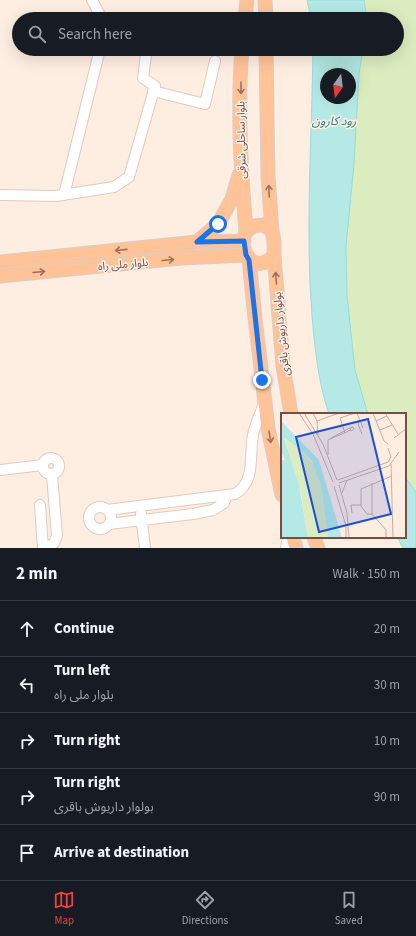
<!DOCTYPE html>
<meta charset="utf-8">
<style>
body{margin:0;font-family:"Source Sans 3","Noto Sans Arabic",sans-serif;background:#20242c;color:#f1f3f6}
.compass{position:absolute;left:320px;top:68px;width:36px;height:36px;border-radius:50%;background:#171b24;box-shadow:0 4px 16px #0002;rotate:194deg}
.stop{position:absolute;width:12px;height:12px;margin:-9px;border:3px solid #1a73e8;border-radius:50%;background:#fff}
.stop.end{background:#1a73e8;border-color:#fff;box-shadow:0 1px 4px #0008}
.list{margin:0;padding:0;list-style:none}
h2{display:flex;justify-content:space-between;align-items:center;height:52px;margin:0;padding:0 16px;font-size:17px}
h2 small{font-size:13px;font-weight:400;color:#9ea1a6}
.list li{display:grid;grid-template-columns:26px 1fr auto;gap:12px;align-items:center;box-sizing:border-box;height:56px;padding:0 16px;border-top:1px solid #363941}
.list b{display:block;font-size:15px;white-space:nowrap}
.list p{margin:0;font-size:13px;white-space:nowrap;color:#9ea1a6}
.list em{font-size:13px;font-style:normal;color:#9ea1a6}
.icon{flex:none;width:22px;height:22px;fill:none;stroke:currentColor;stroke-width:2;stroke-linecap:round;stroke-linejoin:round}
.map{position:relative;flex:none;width:416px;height:548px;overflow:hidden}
.search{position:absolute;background:#171b24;box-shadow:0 4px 16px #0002;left:12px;right:12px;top:12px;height:44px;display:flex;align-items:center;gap:10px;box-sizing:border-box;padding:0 14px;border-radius:22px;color:#9ea1a6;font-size:15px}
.sheet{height:332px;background:#171b24}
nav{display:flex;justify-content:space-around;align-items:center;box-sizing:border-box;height:56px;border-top:1px solid #363941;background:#171b24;font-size:11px;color:#9ea1a6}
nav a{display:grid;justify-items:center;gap:2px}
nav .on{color:#f1403d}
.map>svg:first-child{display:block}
.green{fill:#dbecbf}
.water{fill:#b4e9e5;stroke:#9adbd8;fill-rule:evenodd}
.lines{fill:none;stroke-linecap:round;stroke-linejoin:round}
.minor-casing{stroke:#e5c9bf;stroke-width:12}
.major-casing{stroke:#d9cdcb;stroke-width:15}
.minor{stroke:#fff;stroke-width:10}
.major{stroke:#ffc397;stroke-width:13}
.oneway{stroke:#a0705e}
.route{stroke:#1a73e8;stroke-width:5}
.labels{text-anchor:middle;stroke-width:3;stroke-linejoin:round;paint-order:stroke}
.street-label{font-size:11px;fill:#774d46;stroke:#fff2e9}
.water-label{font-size:12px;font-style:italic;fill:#367674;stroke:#fff2e9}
.inset-road{fill:none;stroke:#c8ada3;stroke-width:1}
.view{fill:#1d4ed8;fill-opacity:0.15;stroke:#1d4ed8;stroke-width:2}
.inset-edge{fill:none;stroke:#774d46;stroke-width:2}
</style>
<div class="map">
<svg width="416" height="548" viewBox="0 0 416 548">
<rect width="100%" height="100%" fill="#feede1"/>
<!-- green -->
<path class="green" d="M364 0H416V492L405 477V414H368L355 370 347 295 346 246 354 164 359 74 363 49H397V19H367Z"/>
<!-- water -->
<path class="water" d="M307 0H364L367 19H311Z
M313 49H363L359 74 354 164 346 246 347 295 355 370 368 414H329C318 382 315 349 312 316 305 227 312 138 313 49ZM326 74H350V98H326Z
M405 477 416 492V548H403L397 537H405Z"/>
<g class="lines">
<defs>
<path id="minor" d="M92 0 102 19
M153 91 205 104 215 61
M0 195 56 196 114 187 129 177 155 86 143 78 146 55 143 49
M64 195 100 49
M43 466a8 8 0 1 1 16 0a8 8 0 1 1-16 0Z
M0 470 43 465
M40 505 43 548
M89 518a11 11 0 1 1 22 0a11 11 0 1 1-22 0Z
M107 510 235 494C256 482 249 456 253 435 255 424 261 413 264 403
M141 514 145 548
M109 524 193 514 213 510 224 503 227 495
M46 548 54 543 57 536 52 475
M286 548 288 537"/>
<path id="major" d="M265 0 266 19
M245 19 247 0
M242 49C237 109 241 171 246 231
M266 49 268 177 272 230
M263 225 272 230 274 242V255C249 285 225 225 263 225Z
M197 242 218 224 232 199 239 175
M274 255 283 366 291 414
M249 260 255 318 268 428 282 495
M0 262 197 242 244 241
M0 276 181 258 246 255
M293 537 296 548
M314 537 318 548"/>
</defs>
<!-- minor casing -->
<use href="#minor" class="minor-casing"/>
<!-- major casing -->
<use href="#major" class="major-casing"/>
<!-- minor -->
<use href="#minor" class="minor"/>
<!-- major -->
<use href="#major" class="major"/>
</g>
<!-- one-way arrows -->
<defs><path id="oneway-shaft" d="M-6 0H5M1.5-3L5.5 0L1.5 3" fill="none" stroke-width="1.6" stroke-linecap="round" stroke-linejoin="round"/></defs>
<g class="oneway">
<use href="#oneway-shaft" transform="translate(241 88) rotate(90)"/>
<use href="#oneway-shaft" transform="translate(269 191) rotate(-93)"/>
<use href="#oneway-shaft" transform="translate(121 250) rotate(174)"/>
<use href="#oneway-shaft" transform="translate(168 260) rotate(-5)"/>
<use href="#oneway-shaft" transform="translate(39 272) rotate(-5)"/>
<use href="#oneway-shaft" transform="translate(276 278) rotate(-94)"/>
<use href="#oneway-shaft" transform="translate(270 437) rotate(80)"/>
</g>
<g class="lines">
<!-- route -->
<path class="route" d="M218 224 197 242 244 241 246 255 249 260 262 380"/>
</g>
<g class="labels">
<!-- street labels -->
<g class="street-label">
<text transform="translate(241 140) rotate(-91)" y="4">بلوار ساحلی شرقی</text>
<text transform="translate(123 264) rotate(-5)" y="4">بلوار ملی راه</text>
<text transform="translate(281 334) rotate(-96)" y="4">بولوار داریوش باقری</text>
</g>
<!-- water labels -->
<g class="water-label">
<text x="334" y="125">رود کارون</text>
</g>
</g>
<!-- overview -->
<g transform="translate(281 413)">
<rect width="125" height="125" fill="#feede1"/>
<path d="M4 26 19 36 33 52 40 73 47 125H27L20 80Z" fill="#dbecbf"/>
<path d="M0 8 38 47 61 125H47L40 73 31 48 19 36 3 25 18 72 27 125H0V47H4L0 38Z" fill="#b4e9e5"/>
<path class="inset-road" d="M18 0 32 21 52 69M23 0 42 31 56 67M32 0 36 8 37 22M76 0 82 15M92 0 103 28 107 31M104 0 117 21M36 8 58 0M79 8 77 11 81 21M95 8 106 3M72 14 73 16 70 18 69 15ZM99 17 111 12M64 20 59 5 74 0M50 25 69 15M113 25 125 16M47 42V27L70 17M110 51 112 125M57 67 107 49 110 44 107 35M58 70 108 53 118 39M91 70V101L105 117V125M58 72 66 100 68 125M53 73 65 113V125M61 80 66 67M71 100 70 92H80M91 101H86L80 93V76L111 63"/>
<path class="view" d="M87 6 110 101 38 119 15 24Z"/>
<rect width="125" height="125" class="inset-edge"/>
</g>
</svg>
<svg class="compass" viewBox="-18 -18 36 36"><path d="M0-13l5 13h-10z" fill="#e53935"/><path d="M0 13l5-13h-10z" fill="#9ea1a6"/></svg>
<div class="stop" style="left:218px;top:224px"></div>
<div class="stop end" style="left:262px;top:380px"></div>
<div class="search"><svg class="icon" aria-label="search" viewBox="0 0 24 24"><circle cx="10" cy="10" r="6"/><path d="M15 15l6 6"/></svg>Search here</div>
</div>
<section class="sheet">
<h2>2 min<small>Walk · 150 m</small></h2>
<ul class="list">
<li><svg class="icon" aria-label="ahead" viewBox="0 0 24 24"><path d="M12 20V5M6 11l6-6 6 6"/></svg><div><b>Continue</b></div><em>20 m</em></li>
<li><svg class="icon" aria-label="left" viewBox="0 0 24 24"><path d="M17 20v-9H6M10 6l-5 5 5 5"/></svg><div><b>Turn left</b><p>بلوار ملی راه</p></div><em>30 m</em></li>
<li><svg class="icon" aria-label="right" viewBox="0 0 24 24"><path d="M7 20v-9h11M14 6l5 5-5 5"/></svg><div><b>Turn right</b></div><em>10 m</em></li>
<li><svg class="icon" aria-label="right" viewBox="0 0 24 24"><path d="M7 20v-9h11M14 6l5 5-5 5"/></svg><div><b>Turn right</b><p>بولوار داریوش باقری</p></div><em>90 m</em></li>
<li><svg class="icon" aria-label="arrive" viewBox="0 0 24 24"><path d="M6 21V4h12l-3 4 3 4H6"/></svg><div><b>Arrive at destination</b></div></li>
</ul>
</section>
<nav>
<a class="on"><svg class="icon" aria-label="map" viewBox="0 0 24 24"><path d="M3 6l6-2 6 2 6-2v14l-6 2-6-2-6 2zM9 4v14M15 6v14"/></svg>Map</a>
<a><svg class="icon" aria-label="directions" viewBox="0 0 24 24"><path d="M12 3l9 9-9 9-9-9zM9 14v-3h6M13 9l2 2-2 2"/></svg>Directions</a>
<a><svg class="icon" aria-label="saved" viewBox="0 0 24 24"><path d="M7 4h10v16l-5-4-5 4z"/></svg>Saved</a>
</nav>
